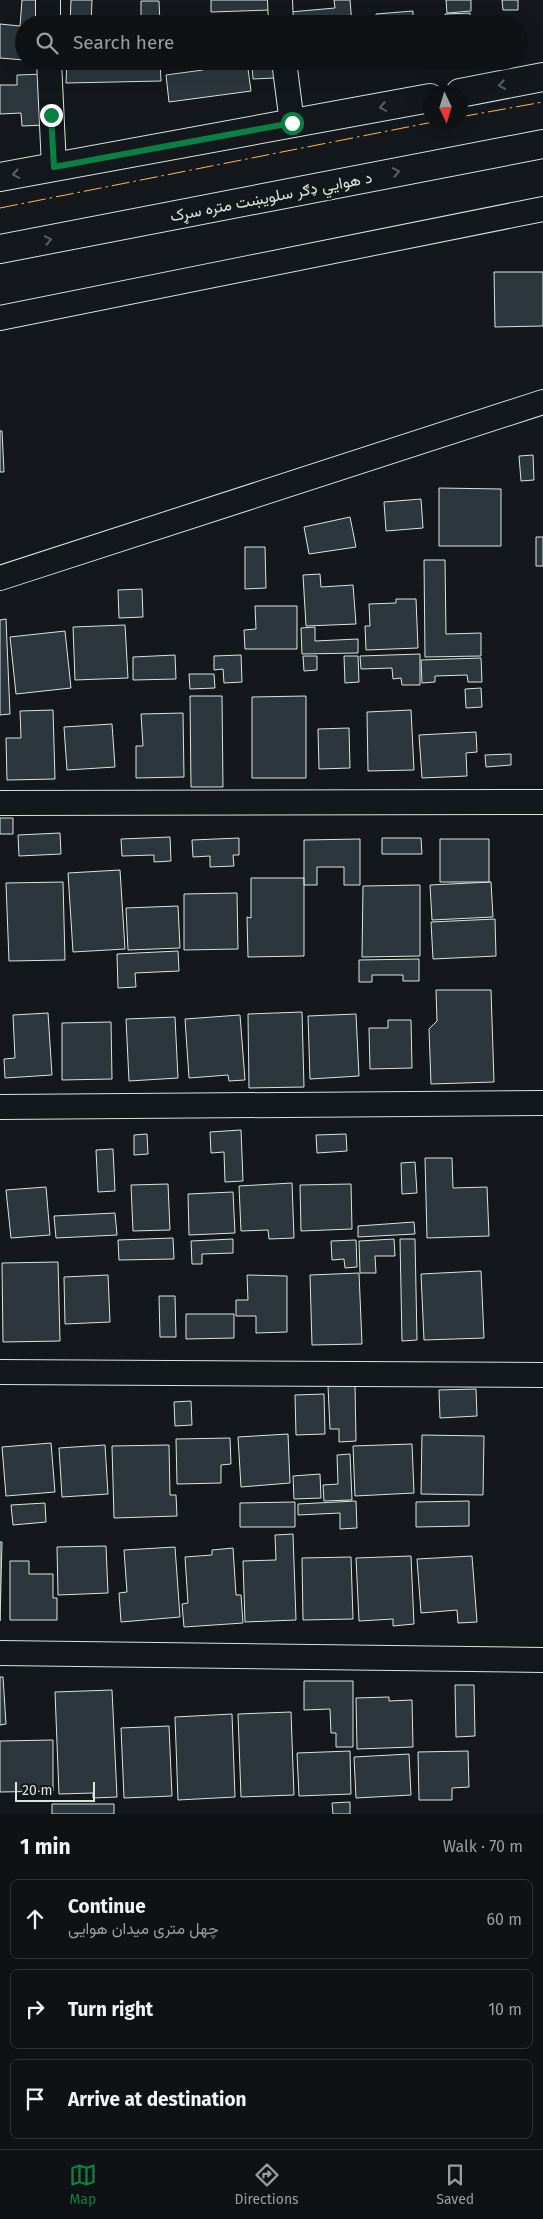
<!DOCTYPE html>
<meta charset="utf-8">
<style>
body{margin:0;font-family:"Fira Sans",Vazirmatn,sans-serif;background:#181b1e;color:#f1f3f6}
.compass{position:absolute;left:423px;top:85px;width:45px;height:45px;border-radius:50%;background:#0f1215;box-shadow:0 5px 20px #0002;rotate:176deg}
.scale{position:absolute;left:15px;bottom:12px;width:80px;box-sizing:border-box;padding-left:5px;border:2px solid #d8e6dc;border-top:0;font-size:14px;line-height:18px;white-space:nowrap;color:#d8e6dc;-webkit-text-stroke:4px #14181c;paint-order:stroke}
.stop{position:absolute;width:15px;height:15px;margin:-11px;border:4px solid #0b8043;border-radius:50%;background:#fff}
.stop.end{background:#0b8043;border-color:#fff;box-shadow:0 1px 5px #0008}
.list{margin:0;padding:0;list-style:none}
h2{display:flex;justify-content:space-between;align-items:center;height:65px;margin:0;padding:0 20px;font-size:21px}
h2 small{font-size:16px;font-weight:400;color:#9b9ea0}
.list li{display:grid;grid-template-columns:32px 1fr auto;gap:15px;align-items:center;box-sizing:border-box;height:80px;margin:0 10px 10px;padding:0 10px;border:1px solid #2f3234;border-radius:8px}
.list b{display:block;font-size:19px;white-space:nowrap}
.list p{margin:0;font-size:16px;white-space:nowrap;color:#9b9ea0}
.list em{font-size:16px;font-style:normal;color:#9b9ea0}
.icon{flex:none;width:28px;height:28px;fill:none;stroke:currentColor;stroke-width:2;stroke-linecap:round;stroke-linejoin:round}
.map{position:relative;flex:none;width:543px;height:1814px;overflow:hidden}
.search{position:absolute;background:#0f1215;box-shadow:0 5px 20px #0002;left:15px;right:15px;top:15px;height:55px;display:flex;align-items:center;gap:12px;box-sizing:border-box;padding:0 18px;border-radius:28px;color:#9b9ea0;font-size:19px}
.sheet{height:335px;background:#0f1215}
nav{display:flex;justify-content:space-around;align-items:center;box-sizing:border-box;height:70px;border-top:1px solid #2f3234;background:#0f1215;font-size:14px;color:#9b9ea0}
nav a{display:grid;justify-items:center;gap:2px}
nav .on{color:#0b8043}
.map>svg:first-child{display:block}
.building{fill:#2c363c;stroke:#d8e6dc}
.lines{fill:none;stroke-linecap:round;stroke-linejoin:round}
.minor-casing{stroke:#d8e6dc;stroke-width:26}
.primary-casing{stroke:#d8e6dc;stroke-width:30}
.minor{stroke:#14181c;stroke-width:24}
.primary{stroke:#14181c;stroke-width:28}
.power{stroke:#ffb74d;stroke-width:1;stroke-dasharray:18 4 2.5 4;stroke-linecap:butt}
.oneway{stroke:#59605f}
.route{stroke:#0b8043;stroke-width:6}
.labels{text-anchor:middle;stroke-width:4;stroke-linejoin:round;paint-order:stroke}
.street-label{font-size:16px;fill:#d8e6dc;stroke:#14181c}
</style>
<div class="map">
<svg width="543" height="1814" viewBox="0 0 543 1814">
<rect width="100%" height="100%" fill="#14181c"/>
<!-- building -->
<path class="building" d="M22 0H40L38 24H24V60L0 58V24L20 26Z
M71 0H92L91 24H70Z
M211 0H269L270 10 211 12Z
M334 0H350L352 24H291L290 12 335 8Z
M446 0H471V11L447 13Z
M502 0H518V10H503Z
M141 1H159L160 24H141Z
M413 11V24H377L376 14Z
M470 13V20H464V24H445V14Z
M373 20V24H353V22Z
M67 61H160L161 81 66 83Z
M233 61H247L251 91 169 102 166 75 203 70 202 65Z
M273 64 274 78 253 79 252 65Z
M45 74 47 125 22 126 21 113 0 114V85H17V75Z
M494 272H543V326L495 327Z
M0 431H2L4 472H0Z
M533 455 534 480 521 481 519 456Z
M439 488 501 489V546H439Z
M421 499 423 528 386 531 384 502Z
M350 517 356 547 309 554 304 527Z
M536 537H543V566H536Z
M245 547H265L266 588 245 589Z
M424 560H445L446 634 481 633V656L425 657Z
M320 574 321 587 353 585 356 624 306 626 303 575Z
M142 589 143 617 119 618 118 590Z
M396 599H416L418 648 366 650 365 626H370L369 604 396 603Z
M255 606H297V649H245L244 630 256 629Z
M6 619 10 714 0 715V620Z
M125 625 128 678 75 680 73 627Z
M315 627V641L358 639V653L302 654 301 628Z
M65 631 71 688 16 694 10 637Z
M420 654V685H402L401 678 393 679 392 668 361 669 360 656Z
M175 655 176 679 133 680V657Z
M241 655 242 682 224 683 223 669 214 670V656Z
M303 656H317V670L304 671Z
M344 656H358L359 682 345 683Z
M481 658 482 682H468L467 675 435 676V682L422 683 421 660Z
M189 674H214L215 688 190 689Z
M481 688 482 707 466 708 465 689Z
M190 696H222L223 787H191Z
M306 696V778H252V697Z
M53 710 55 779 7 780 6 738H21L20 711Z
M411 710 414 770 368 771 367 712Z
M183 713 184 777 136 778V746H143L141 714Z
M112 724 115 767 67 770 64 727Z
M349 728 350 768 319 769 318 729Z
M476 732 477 752 466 753 467 776 422 778 419 735Z
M511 754V765L486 767 485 755Z
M0 818H13V834H0Z
M60 833 61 854 19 856 18 835Z
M170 837 171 861 154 862V855L122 856 121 839Z
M239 838V855H233L234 866 210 867V856L193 857 192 840Z
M382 838H421L422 854H382Z
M360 839V885H344V867H317V885H304V840Z
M440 839H489V882H440Z
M120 870 125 949 73 952 68 873Z
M251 878H304V956L248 957 247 917 251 918Z
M63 882 65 960 9 961 6 883Z
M491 882 493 917 432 920 430 885Z
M420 885V956L362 957 363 886Z
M237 893 238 949 184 950V894Z
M178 906 180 948 128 950 126 908Z
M495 919 496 956 433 959 431 922Z
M178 951 179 971 135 973 136 987 118 988 117 954Z
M419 959V981H403V975H372V982H359V960Z
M436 990H491L494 1082 431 1084 429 1029 437 1021Z
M302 1012 304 1087 249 1088 248 1014Z
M48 1013 52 1075 5 1078 4 1059 15 1058 13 1015Z
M356 1014 359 1076 310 1079 308 1016Z
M240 1015 245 1080 229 1081 228 1075 189 1078 185 1019Z
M175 1017 178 1078 129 1081 126 1019Z
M388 1020H411L412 1068 370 1069 369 1028H388Z
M111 1022 112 1079 62 1080V1023Z
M241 1130 243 1181 225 1182 224 1152 211 1153 210 1132Z
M147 1134 148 1154 134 1155V1135Z
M346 1134 347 1151 317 1153 316 1135Z
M113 1149 115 1191 98 1192 96 1150Z
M425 1158H452L453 1188 487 1187 489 1236 427 1238Z
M415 1162 417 1193 402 1194 401 1163Z
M292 1183 294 1238 269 1239 268 1230 241 1231 239 1186Z
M168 1184 170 1230 133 1231 131 1185Z
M351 1184 352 1229 301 1231 300 1185Z
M46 1187 50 1235 11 1238 6 1190Z
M233 1192 235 1233 189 1235 188 1194Z
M115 1213 117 1235 56 1238 54 1216Z
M414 1222 415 1234 358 1237V1226Z
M173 1238 174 1259 119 1260 118 1240Z
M233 1239V1253L202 1254V1264H192L191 1241Z
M394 1239 395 1256H375L376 1273H360L359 1241Z
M400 1239H415L417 1340 402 1341Z
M356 1240 357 1267 345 1268 344 1259 332 1260 331 1241Z
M58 1262 60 1341 3 1342 2 1263Z
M481 1271 484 1338 424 1340 421 1274Z
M359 1273 362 1344 312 1345 310 1275Z
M108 1275 110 1322 65 1324 64 1277Z
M247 1275 287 1276V1332L256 1333V1316H236V1300H248Z
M159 1296H175L176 1337H160Z
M186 1314H234V1338L186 1339Z
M355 1385 356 1441 339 1442V1429H330L328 1386Z
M476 1389 477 1416 440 1418 439 1390Z
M324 1394 325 1434 296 1435 295 1395Z
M191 1401 192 1425 175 1426 174 1402Z
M288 1434 290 1483 241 1487 238 1437Z
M422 1435 484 1436 483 1495 421 1494Z
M230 1438 231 1464 221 1465V1483L177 1484 176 1439Z
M51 1443 55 1492 6 1496 2 1447Z
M412 1444 414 1493 355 1496 353 1446Z
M105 1445 108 1494 62 1497 59 1448Z
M169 1445 170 1495H176L177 1516 114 1518 112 1446Z
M350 1454 352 1500 324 1501 323 1485 338 1484 337 1455Z
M320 1474 321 1498 294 1499 293 1476Z
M356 1501 357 1528 340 1529V1513L298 1515V1504Z
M469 1501V1526L416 1527V1502Z
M295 1502V1527H240V1503Z
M45 1503 46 1522 13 1525 11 1505Z
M293 1534 296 1620 245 1622 243 1561 276 1560 275 1535Z
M0 1542H2L0 1621Z
M106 1546 108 1593 58 1595 57 1547Z
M175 1547 180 1617 121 1622 119 1593 127 1592 124 1550Z
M233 1548 236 1595H241L243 1623 184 1627 182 1604 188 1603 185 1557 212 1555V1550Z
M411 1556 414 1624 393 1626V1619L359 1621 356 1558Z
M472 1556 477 1622 458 1623 457 1610 421 1613 417 1559Z
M351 1557 353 1619 303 1620 302 1558Z
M10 1561H29V1574H53V1598H57V1620H10Z
M0 1677H3L6 1724 0 1725Z
M304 1681H353V1747H336V1733H331L330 1709 304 1710Z
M455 1685H474L475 1736 456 1737Z
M112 1690 117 1797 93 1798V1793L59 1794 55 1692Z
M389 1697V1701L412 1700 413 1747 357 1749 356 1698Z
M291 1712 294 1795 241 1797 238 1714Z
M232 1714 235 1797 178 1800 175 1717Z
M169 1726 172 1796 124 1798 121 1728Z
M53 1740V1791L0 1792V1741Z
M350 1751 351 1794 299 1796 297 1753Z
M468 1751 469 1787 452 1788V1800H419L418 1752Z
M409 1754 411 1795 356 1798 354 1757Z
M350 1802V1814H333L332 1803Z
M52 1804H114V1814H52Z"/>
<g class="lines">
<defs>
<path id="minor" d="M48 0V24
M280 0 281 24
M49 61 54 167
M284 61 292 123
M0 318 543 209
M0 578 543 402
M0 803 543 802
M0 1107 543 1103
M0 1372 543 1375
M0 1653 543 1660"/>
<path id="primary" d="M460 93 543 77
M0 177 430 98
M0 249 543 144"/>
</defs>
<!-- minor casing -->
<use href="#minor" class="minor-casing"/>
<!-- primary casing -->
<use href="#primary" class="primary-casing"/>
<!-- minor -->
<use href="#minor" class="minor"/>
<!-- primary -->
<use href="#primary" class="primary"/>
<!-- power -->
<path class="power" d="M460 117 543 102
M0 208 433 122"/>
</g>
<!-- one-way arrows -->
<defs><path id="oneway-chevron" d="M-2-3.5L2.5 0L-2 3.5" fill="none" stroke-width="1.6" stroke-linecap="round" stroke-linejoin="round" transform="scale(1.25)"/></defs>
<g class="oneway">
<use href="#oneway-chevron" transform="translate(502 85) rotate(170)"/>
<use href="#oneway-chevron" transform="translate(383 107) rotate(170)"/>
<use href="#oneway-chevron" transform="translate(396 172) rotate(-11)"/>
<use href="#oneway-chevron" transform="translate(16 174) rotate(170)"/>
<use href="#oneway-chevron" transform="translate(48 240) rotate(-11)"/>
</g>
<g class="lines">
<!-- route -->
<path class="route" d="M51 115 54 167 292 123"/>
</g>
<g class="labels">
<!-- street labels -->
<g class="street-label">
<text transform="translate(271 196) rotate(-11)" y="6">د هوايي ډګر سلویښت متره سړک</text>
</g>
</g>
</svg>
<svg class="compass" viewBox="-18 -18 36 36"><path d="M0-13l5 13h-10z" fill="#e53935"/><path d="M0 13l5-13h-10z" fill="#9b9ea0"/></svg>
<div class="scale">20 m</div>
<div class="stop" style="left:292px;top:123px"></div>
<div class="stop end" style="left:51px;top:115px"></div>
<div class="search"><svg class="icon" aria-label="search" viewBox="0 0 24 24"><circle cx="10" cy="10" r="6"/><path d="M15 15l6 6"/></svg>Search here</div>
</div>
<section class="sheet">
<h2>1 min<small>Walk · 70 m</small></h2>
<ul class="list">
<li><svg class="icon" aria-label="ahead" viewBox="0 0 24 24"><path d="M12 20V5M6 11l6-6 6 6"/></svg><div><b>Continue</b><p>چهل متری میدان هوایی</p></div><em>60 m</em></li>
<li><svg class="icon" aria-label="right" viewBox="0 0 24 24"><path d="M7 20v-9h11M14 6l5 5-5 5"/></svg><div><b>Turn right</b></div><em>10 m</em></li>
<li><svg class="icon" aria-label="arrive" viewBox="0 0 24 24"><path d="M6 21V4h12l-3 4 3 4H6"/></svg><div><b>Arrive at destination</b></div></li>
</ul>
</section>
<nav>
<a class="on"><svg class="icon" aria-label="map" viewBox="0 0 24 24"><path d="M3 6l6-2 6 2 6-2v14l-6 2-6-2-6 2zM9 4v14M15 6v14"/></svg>Map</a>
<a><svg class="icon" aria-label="directions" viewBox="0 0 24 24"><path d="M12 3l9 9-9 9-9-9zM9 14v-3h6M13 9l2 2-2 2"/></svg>Directions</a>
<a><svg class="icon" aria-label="saved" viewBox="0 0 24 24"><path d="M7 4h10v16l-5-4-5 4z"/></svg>Saved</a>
</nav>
